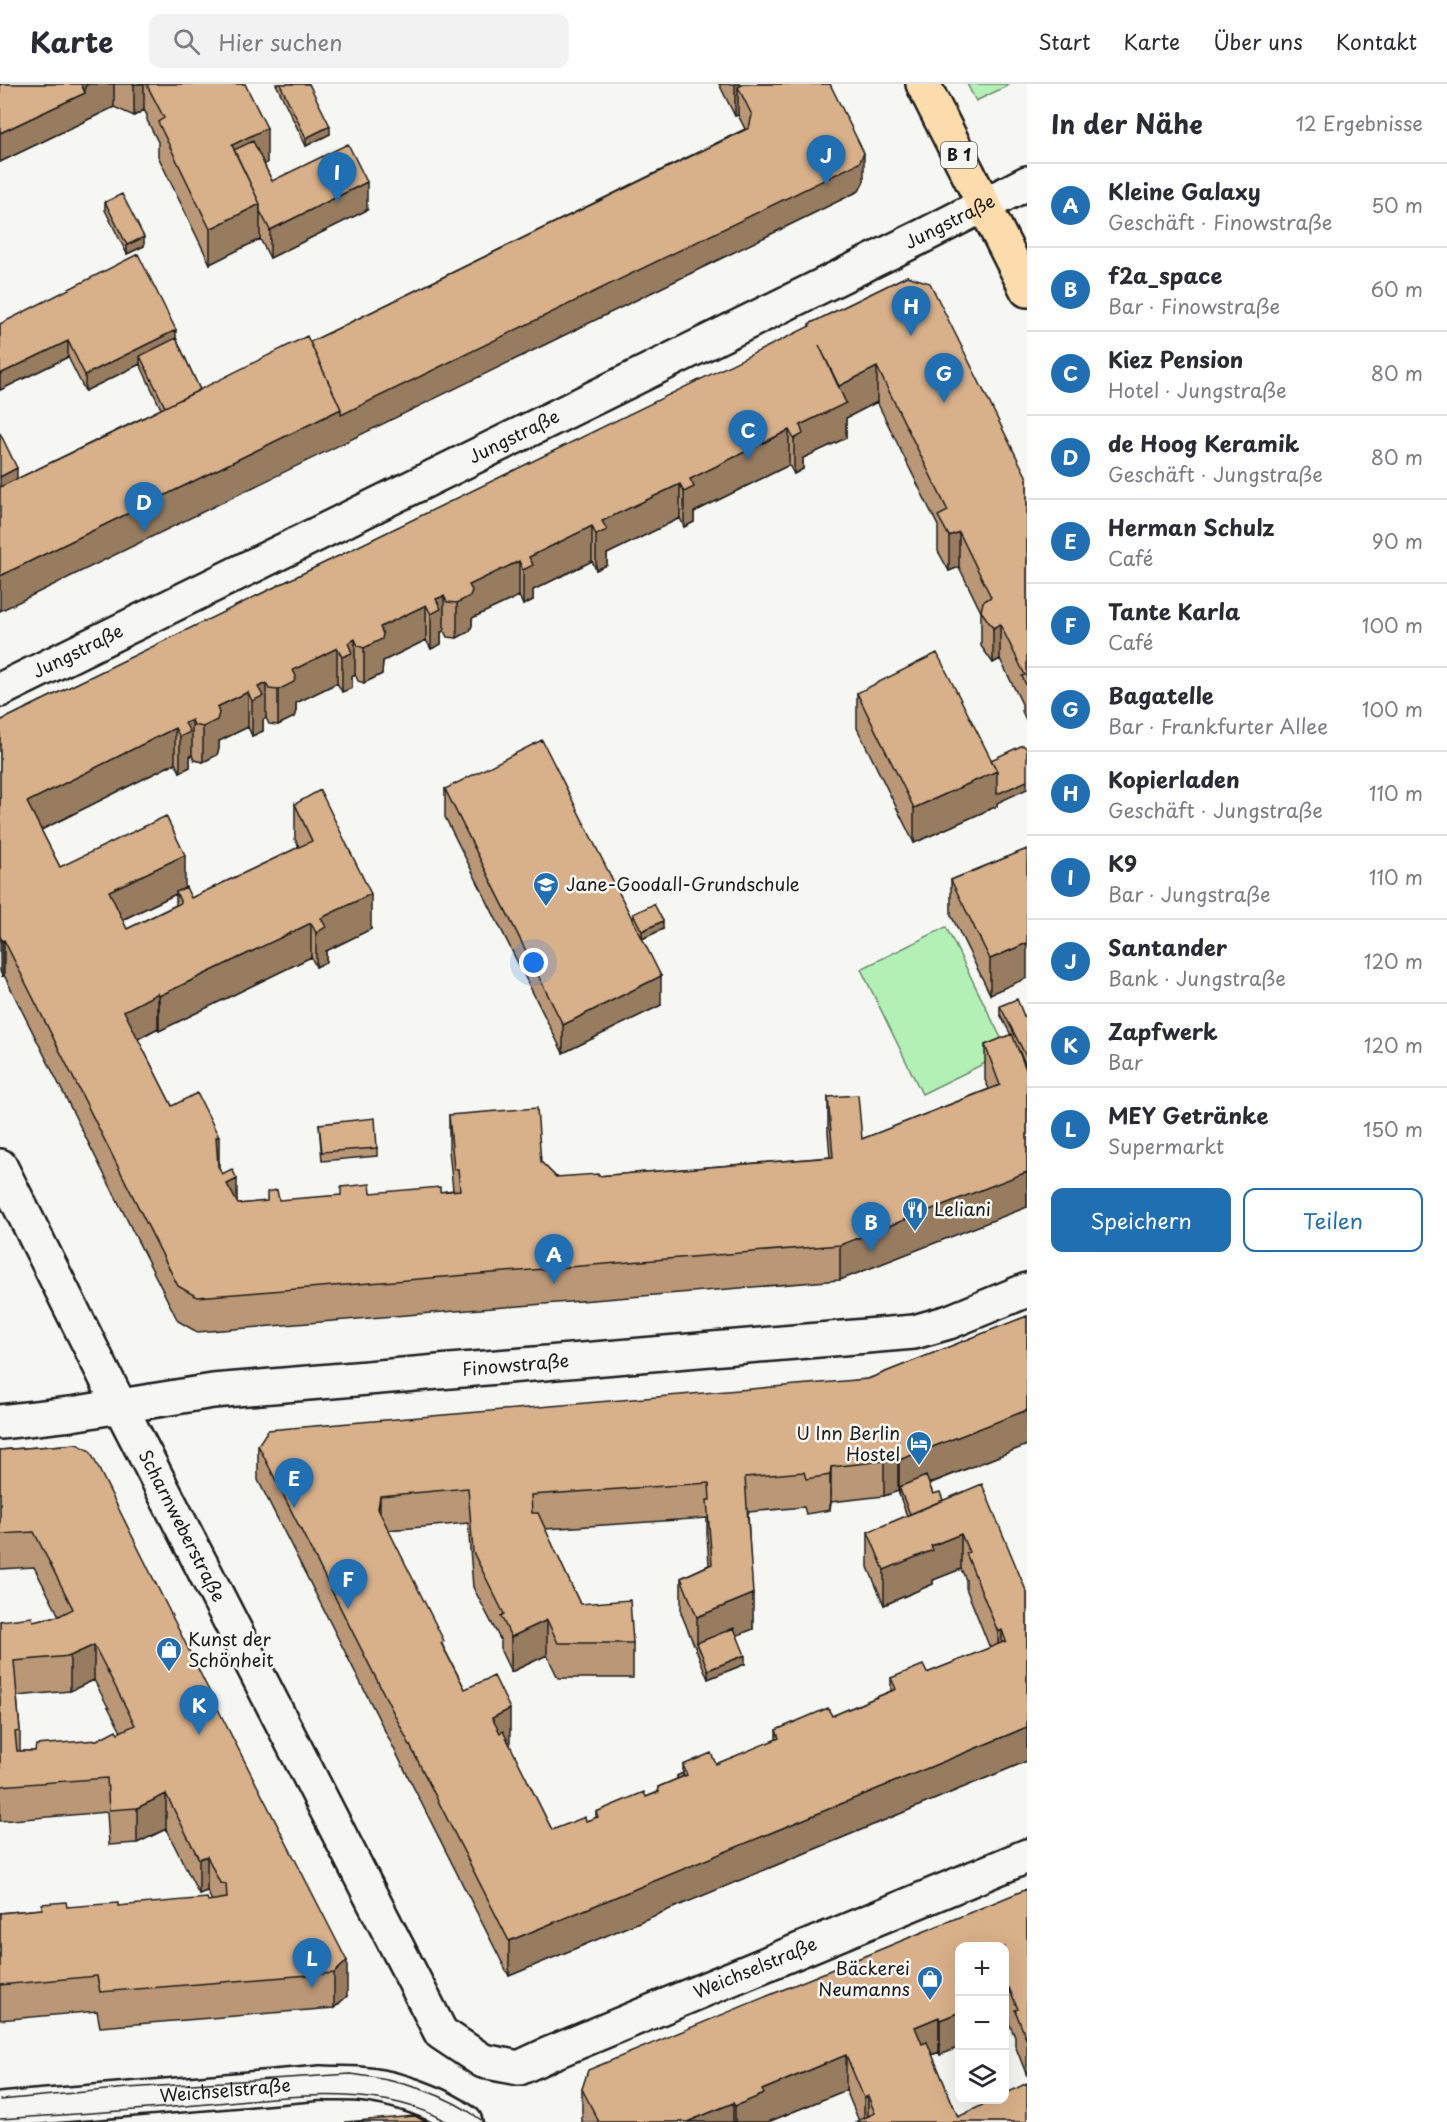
<!DOCTYPE html>
<html lang="de">
<meta charset="utf-8">
<style>
body{margin:0;font-family:"Playpen Sans",sans-serif;background:#f2f2f3;color:#2b2b33}
.controls{position:absolute;right:18px;bottom:18px;display:grid;overflow:hidden;border-radius:12px;box-shadow:0 6px 24px #0002}
.controls button{width:54px;height:54px;display:grid;place-items:center;padding:0;border:0;border-bottom:2px solid #e1e1e2;background:#fff;color:#2b2b33;font:30px sans-serif}
.you{position:absolute;left:534px;top:879px;width:21px;height:21px;margin:-15px;border:4px solid #fff;border-radius:50%;background:#1a73e8;box-shadow:0 0 0 9px #1a73e833}
.badge{display:grid;place-items:center;width:39px;height:39px;border-radius:50%;background:#1f6fb2;color:#fff;font-size:20px;font-weight:700}
.pin{position:absolute;translate:-50% -50px;filter:drop-shadow(0 2px 3px #0008)}
.pin::after{content:'';position:absolute;top:32px;width:21px;height:18px;background:inherit;clip-path:polygon(0 0,100% 0,50% 100%)}
.list{margin:0;padding:0;list-style:none}
h2{display:flex;justify-content:space-between;align-items:center;height:78px;margin:0;padding:0 24px;font-size:26px}
h2 small{font-size:20px;font-weight:400;color:#7c7c81}
.list li{display:grid;grid-template-columns:39px 1fr auto;gap:18px;align-items:center;box-sizing:border-box;height:84px;padding:0 24px;border-top:2px solid #e1e1e2}
.list b{display:block;font-size:22px;white-space:nowrap}
.list p{margin:0;font-size:20px;white-space:nowrap;color:#7c7c81}
.list em{font-size:20px;font-style:normal;color:#7c7c81}
.actions{display:flex;gap:12px;padding:18px 24px}
.actions a{flex:1;padding:14px 0;border:2px solid #1f6fb2;border-radius:12px;text-align:center;font-size:21px;color:#1f6fb2}
.actions .main{background:#1f6fb2;color:#fff}
.icon{flex:none;width:33px;height:33px;fill:none;stroke:currentColor;stroke-width:2;stroke-linecap:round;stroke-linejoin:round}
.map{position:relative;flex:none;width:1027px;height:2038px;overflow:hidden}
header{display:flex;align-items:center;gap:36px;box-sizing:border-box;height:84px;padding:0 30px;background:#fff;border-bottom:2px solid #e1e1e2}
header strong{font-size:28px}
nav{display:flex;gap:33px;margin-inline-start:auto;font-size:21px}
.search{width:420px;height:54px;background:#f2f2f3;display:flex;align-items:center;gap:15px;box-sizing:border-box;padding:0 21px;border-radius:12px;color:#7c7c81;font-size:22px}
main{display:flex}
aside{flex:1;background:#fff}
.map>svg:first-child{display:block}
.green{fill:#b2f0b6;stroke:#678669;stroke-width:1.5}
.lines{fill:none;stroke-linecap:round;stroke-linejoin:round}
.pedestrian-casing{stroke:#1c1c1c;stroke-width:38}
.minor-casing{stroke:#1c1c1c;stroke-width:38}
.tertiary-casing{stroke:#1c1c1c;stroke-width:38}
.primary-casing{stroke:#1c1c1c;stroke-width:38}
.pedestrian{stroke:#f6f6f2;stroke-width:33}
.minor{stroke:#f6f6f2;stroke-width:33}
.tertiary{stroke:#f6f6f2;stroke-width:33}
.primary{stroke:#fcdcac;stroke-width:33}
.tram{stroke:#1c1c1c;stroke-width:1.5}
.wall{fill:#ba9776;stroke:#1c1c1c;stroke-width:1.5;fill-rule:evenodd}
.shaded-wall{fill:#977b60;stroke:#1c1c1c;stroke-width:1.5}
.building{fill:#d8b089;stroke:#1c1c1c;stroke-width:1.5;fill-rule:evenodd}
.labels{text-anchor:middle;stroke-width:5;stroke-linejoin:round;paint-order:stroke}
.shield{fill:#f6f6f2;stroke:#5d5d5c;stroke-width:1.5}
.shield-label{font-size:16px;font-weight:bold;fill:#1c1c1c}
.street-label{font-size:18px;fill:#1c1c1c;stroke:#f6f6f2}
.poi-label{font-size:18px;fill:#1c1c1c;stroke:#f6f6f2;text-anchor:start}
</style>
<header>
<strong>Karte</strong>
<div class="search"><svg class="icon" aria-label="search" viewBox="0 0 24 24"><circle cx="10" cy="10" r="6"/><path d="M15 15l6 6"/></svg>Hier suchen</div>
<nav><a>Start</a><a>Karte</a><a>Über uns</a><a>Kontakt</a></nav>
</header>
<main>
<div class="map">
<svg width="1027" height="2038" viewBox="0 0 1027 2038">
<rect width="100%" height="100%" fill="#f6f6f2"/>
<filter id="ink" filterUnits="userSpaceOnUse"><feTurbulence type="fractalNoise" baseFrequency=".0167" numOctaves="2"/><feDisplacementMap in="SourceGraphic" scale="12" xChannelSelector="R" yChannelSelector="G"/><feConvolveMatrix kernelMatrix="1 2 1 2 8 2 1 2 1" color-interpolation-filters="sRGB"/></filter>
<g filter="url(#ink)">
<!-- green -->
<path class="green" d="M967 0H1008L1009 1 976 17Z
M946 843 1008 968 922 1010 861 885Z"/>
<g class="lines">
<defs>
<path id="pedestrian" d="M0 1082 120 1322"/>
<g id="minor">
<path id="s1" d="M0 606 927 150 1027 99"/>
<path id="s2" d="M120 1322 441 1949 483 1977 519 1984 549 1970 1027 1772"/>
<path id="s3" d="M0 1338 71 1330 213 1307 914 1248 949 1238 1027 1206"/>
</g>
<g id="tertiary">
<path id="s4" d="M0 2026 321 1999C333 2000 346 1999 359 2000 395 2003 436 2017 465 2038"/>
</g>
<path id="primary" d="M923 0 1027 206"/>
</defs>
<!-- pedestrian casing -->
<use href="#pedestrian" class="pedestrian-casing"/>
<!-- minor casing -->
<use href="#minor" class="minor-casing"/>
<!-- tertiary casing -->
<use href="#tertiary" class="tertiary-casing"/>
<!-- primary casing -->
<use href="#primary" class="primary-casing"/>
<!-- pedestrian -->
<use href="#pedestrian" class="pedestrian"/>
<!-- minor -->
<use href="#minor" class="minor"/>
<!-- tertiary -->
<use href="#tertiary" class="tertiary"/>
<!-- primary -->
<use href="#primary" class="primary"/>
<!-- tram -->
<path class="tram" d="M0 2016 127 2004 351 1990C398 1996 445 2008 484 2038
M0 2035C62 2031 124 2027 186 2022 263 2016 378 1995 446 2038"/>
</g>
<!-- wall -->
<path class="wall" d="M0 0H245L267 79 264 80 272 97 367 126 270 174 260 155 210 180 158 72V58L147 36V31L144 26 134 32 114 23 0 78Z
M276 0H309L330 50 306 62Z
M719 0H830L864 97 859 107 341 360 17 395 161 325 140 280 85 307 68 273 0 306V240L176 254 200 306 310 258 745 45 738 31 735 32Z
M105 118 144 162 127 170 105 126Z
M907 192 1027 394V638L1022 627V620L1000 575 993 579 981 562V528L959 483 949 487 938 467V442L877 318 846 334V354L803 374V385L794 390 789 381 694 428V438L684 443 680 434 607 470V481L596 486 592 477 533 506V516L523 521 519 512 472 534V541L470 547 457 554 447 553 444 547 441 548V560L431 565 426 556 383 577 382 590 364 599 358 597 355 590 352 592V604L342 608 337 599 296 619V627L294 633 278 641 269 640 266 634 263 636V647L252 652 248 643 219 657V664L217 671 203 678 194 676 192 671 190 672V683L180 688 175 679 41 746 60 783 185 803 191 814 299 763 295 755V720L371 845 326 867V878L316 883 311 873 159 947 158 944 138 955 172 1022 219 1085 238 1120 371 1109 440 1108 453 1106 449 1066V1031L541 1078 556 1093 598 1092 830 1073 828 1048V1013L862 1055 989 1005 985 996V961L1011 951 1000 930V922L1024 932 1027 931V980L1026 981 1018 965 1027 988V1123L840 1196 197 1248 178 1237 4 891 2 892 0 887V637L809 243V240ZM176 810V821L127 845 122 836Z
M857 609 991 676 1026 665 997 719V722L914 759 857 644Z
M445 705 633 838V830L663 845 642 855 661 921 563 969 445 733Z
M1027 765 990 910 951 831V796Z
M319 1040 377 1064V1072L322 1077Z
M1027 1232V1361L929 1400 933 1410 943 1416 1027 1509V1677L509 1892 258 1396V1361L868 1295ZM898 1407 907 1432 868 1448V1483L884 1521 933 1500V1496L961 1485 966 1496V1504L990 1564 927 1589 891 1594V1607L832 1632 776 1646V1656L716 1680 683 1681V1689L677 1692V1695L658 1703V1708L646 1713 596 1728V1734L586 1737 552 1746 509 1660H510L465 1605 444 1564 388 1446 468 1439 473 1503 501 1557V1567L511 1588 547 1571 558 1594H633V1559L580 1520 545 1445 707 1434V1450L709 1481 681 1494V1529L708 1595 745 1580 737 1551 753 1545 748 1428 804 1423 806 1430 830 1426 831 1418 884 1412Z
M77 1360 347 1912 334 1924 100 1943 97 1927 0 1936V1829L67 1823 118 1822 212 1817 207 1807 199 1810 166 1745 137 1759 109 1761 107 1728 0 1737V1537H33L59 1532 34 1483 0 1485V1366ZM94 1596 121 1648 97 1656 35 1667H20V1647L17 1612 70 1607Z
M1027 1805V1992L1015 1961V1953L1009 1939 1005 1940V1863H960V1963L940 1971 939 1968 932 1971 958 2033 1027 2038 859 2037 846 2006 768 2038H582V2005Z"/>
<!-- shaded-wall -->
<path class="shaded-wall" d="M89 0H114V23L0 78V49L85 9V2Z
M134 0H144V26L134 32Z
M735 0H801L738 3V31L735 32Z
M330 42V50L306 62V54Z
M267 44V79L243 91 232 61Z
M864 69V97L859 107 0 527V492Z
M367 98V126L270 174V146Z
M260 120V155L210 180V145Z
M144 153V162L127 170V161Z
M176 246V263L140 272V280L85 307V291Z
M68 257V273L0 306V290Z
M877 283V318L846 334V354L803 374V385L794 390V355L800 341 839 322V302Z
M789 346V381L694 428V438L684 443V408L690 395Z
M17 384V401L0 409V393Z
M680 400V434L607 470V481L596 486V451L602 437Z
M592 442V477L533 506V516L523 521V486L529 473Z
M959 448V483L949 487V452Z
M519 477V512L472 534V541L470 547 457 554V519L469 501Z
M444 512V547L441 548V560L431 565V530L436 515Z
M426 521V556L383 577 382 590 364 599V564L380 543Z
M1000 540V575L993 579V544Z
M355 555V590L352 592V604L342 608V573L348 559Z
M337 564V599L296 619V627L294 633 278 641V606L293 586Z
M266 599V634L263 636V647L252 652V617L258 603Z
M248 608V643L219 657V664L217 671 203 678V643L217 623Z
M192 636V671L190 672V683L180 688V653L185 639Z
M175 644V679L27 753V718Z
M997 687 1027 697V705L997 719V722L914 759V724Z
M185 771V806L176 808V810L109 842V807Z
M371 810V845L326 867V878L316 883V849L321 834Z
M663 837V845L642 855V847Z
M311 839V873L159 947V912Z
M4 856V891L2 892V857Z
M1027 859V894L990 910V875Z
M661 892V921L563 969V941Z
M158 909V944L124 962V927Z
M216 1053H219V1088H216Z
M1027 1088V1123L840 1196V1161Z
M237 1095V1130L227 1100Z
M1027 1326V1361L902 1410 899 1403V1411V1376Z
M898 1372V1407L884 1412V1377Z
M831 1383V1418L830 1426V1391Z
M380 1412V1447L378 1425Z
M961 1450V1485L933 1496V1500L884 1521V1486L931 1462Z
M753 1510V1545L700 1567 697 1559V1533Z
M547 1536V1571L511 1588V1553Z
M1002 1546V1581L998 1583V1548Z
M94 1561V1596L70 1607V1572Z
M745 1571V1580L708 1595V1586Z
M510 1625V1660L492 1669V1634Z
M1027 1643V1677L509 1892V1857Z
M166 1710V1745L137 1759V1724Z
M207 1772V1807L199 1810V1775Z
M347 1877V1912L334 1924V1889Z
M1009 1904V1939L1005 1940V1905Z
M960 1928V1963L940 1971V1936Z
M939 1933V1968L915 1977V1943Z
M846 1971V2006L768 2038H735V2022L762 2006Z
M868 2012V2038H864V2014Z
M733 2019V2038H687Z"/>
<!-- building -->
<path class="building" d="M0 0H81L85 9 0 49Z
M149 0H245L267 44 232 61 260 120 210 145 158 38 164 34 147 1Z
M280 0H309L330 42 306 54Z
M744 0H830L864 69 859 79 341 331V325L310 258 749 44 752 31 738 3Z
M253 57 272 97 348 60 367 98 270 146 260 127V120L234 66Z
M122 110 144 153 127 161 105 118Z
M138 170 176 246 85 291 68 257 0 290V240Z
M907 192 930 199 1027 394V603L1022 592 1025 591 1000 540 993 544 981 527 983 518 991 513 959 448 949 452 938 432 948 427 877 283 839 302 819 261 846 319 800 341 803 350 794 355 789 346 690 395 694 403 684 408 680 400 602 437 607 446 596 451 592 442 529 473 533 481 523 486 519 477 469 501 472 506 470 512 457 519 447 518 444 512 436 515 441 525 431 530 426 521 380 543 383 550 382 555 364 564 358 562 355 555 348 559 352 569 342 573 337 564 293 586 296 592 294 598 278 606 269 605 266 599 258 603 263 612 252 617 248 608 217 623 219 629 217 636 203 643 194 641 192 636 185 639 190 648 180 653 175 644 27 718 60 783 166 732 185 771 109 807 127 845 181 819 176 808 186 803 191 814 312 757 295 720 320 706 371 810 321 834 326 843 316 849 311 839 159 912 158 909 124 927 172 1022 197 1009 219 1053H216L218 1082 222 1090 232 1085 237 1095 227 1100 238 1120 267 1117V1108L277 1106 279 1116 341 1111V1103L370 1100 371 1109 440 1103V1108L460 1106 458 1085H454L449 1031 537 1024 541 1078 556 1093 598 1090V1092L833 1073 828 1013 858 1011 862 1055 1000 1001 985 961 1012 950 1027 988V1088L840 1161 197 1213 178 1202 4 856 2 857 0 852V637L810 242 809 240Z
M307 252 341 325 0 492V403L119 346Z
M176 254 200 306 165 323 140 272Z
M0 349 17 384 0 393Z
M937 569 997 687 914 724 857 609Z
M542 656 661 892 563 941 445 705Z
M1023 661 1027 665V697L997 710V687L991 676Z
M1027 765V859L990 875 951 796Z
M654 820 663 837 642 847 633 830Z
M1017 915 1024 932 1027 931V972H1026L1000 922Z
M375 1034 377 1064 322 1068 319 1040Z
M1027 1232V1326L899 1376 898 1372 884 1377 831 1383 830 1391 806 1395 804 1388 745 1393 753 1510 697 1533 681 1494 712 1480 707 1416H710L709 1399 531 1411 532 1429H538L580 1520 630 1516 633 1559H558L547 1536 511 1553 501 1532 504 1530 473 1468 468 1404 380 1412 378 1425 444 1557 441 1559 465 1605 494 1592 510 1625 492 1634 500 1649 503 1647 552 1746 585 1733 586 1737 598 1733 596 1728 644 1708 646 1713 659 1708 658 1703 687 1691 683 1681 711 1669 716 1680 779 1654 776 1646 828 1624 832 1632 896 1605 891 1594 923 1581 927 1589 1006 1557 1002 1546 998 1548 966 1469 969 1468 961 1450 931 1462 933 1466 884 1486 868 1448 982 1400 1027 1509V1643L509 1857 258 1361 268 1346 868 1295Z
M77 1360 90 1367 223 1635 347 1877 334 1889 100 1908 97 1892 0 1901V1829L42 1825V1820L66 1818 67 1823 118 1819V1822L207 1814 208 1817 227 1814 226 1800 220 1799 207 1772 199 1775 166 1710 137 1724 109 1726 107 1694 0 1702V1537L32 1533 33 1537 59 1532 73 1525 34 1448 0 1450V1366ZM94 1561 135 1641 118 1649 116 1646 97 1656 36 1661 35 1667H17L15 1648 20 1647 14 1577 70 1572Z
M926 1392 933 1410 940 1408 943 1416 910 1430 899 1403Z
M734 1544 745 1571 708 1586 697 1559Z
M683 1689V1692L678 1695 677 1692Z
M1027 1805V1957L1015 1926 1018 1925 1009 1904 1005 1905V1863H960V1928L940 1936 939 1933 915 1943 922 1960 927 1958 958 2033 993 2016H1005V2010L1027 1999V2038H855L875 2029 868 2012 864 2014 846 1971 762 2006 764 2010 735 2022 733 2019 687 2038H599L582 2005 588 1986Z
M415 2032 426 2038H345Z"/>
</g>
<!-- icons -->
<defs>
<symbol id="school-pin" viewBox="-11 -11 22 30"><path d="M0 17L-7.5 6A9.5 9.5 0 1 1 7.5 6Z" fill="#1f6fb2" stroke="#f6f6f2"/><path d="M0-5L7-2L0 1L-7-2ZM-4 1L0 2.5L4 1V4Q0 6-4 4Z" fill="#fff"/></symbol>
<symbol id="restaurant-pin" viewBox="-11 -11 22 30"><path d="M0 17L-7.5 6A9.5 9.5 0 1 1 7.5 6Z" fill="#1f6fb2" stroke="#f6f6f2"/><path d="M-5-6h1v4h1v-4h1v4h1v-4h1v5L-1.5 .5V6h-2V.5L-5-1ZM5-6V6H3V1.5H1.5Q1.5-4 5-6Z" fill="#fff"/></symbol>
<symbol id="hotel-pin" viewBox="-11 -11 22 30"><path d="M0 17L-7.5 6A9.5 9.5 0 1 1 7.5 6Z" fill="#1f6fb2" stroke="#f6f6f2"/><path d="M-6-4.5h1.5V1H6V5H4.5V3h-9V5H-6ZM-4 0a1.8 1.8 0 1 1 3.6 0ZM.5 0V-2.5h3Q6-2.5 6 0Z" fill="#fff"/></symbol>
<symbol id="shop-pin" viewBox="-11 -11 22 30"><path d="M0 17L-7.5 6A9.5 9.5 0 1 1 7.5 6Z" fill="#1f6fb2" stroke="#f6f6f2"/><path d="M-5-2.5h2.3a2.7 3.5 0 0 1 5.4 0H5L5.5 6h-11ZM-1.5-2.5h3a1.5 2.3 0 0 0-3 0Z" fill="#fff"/></symbol>
</defs>
<g fill-rule="evenodd">
<use href="#school-pin" x="531" y="786" width="30" height="40"/>
<use href="#restaurant-pin" x="900" y="1111" width="30" height="40"/>
<use href="#hotel-pin" x="904" y="1345" width="30" height="40"/>
<use href="#shop-pin" x="154" y="1551" width="30" height="40"/>
<use href="#shop-pin" x="915" y="1880" width="30" height="40"/>
</g>
<g class="labels">
<!-- shield labels -->
<rect class="shield" x="941" y="58" width="36" height="26" rx="4.5"/>
<g class="shield-label">
<text x="959" y="77">B 1</text>
</g>
<!-- street labels -->
<g class="street-label">
<text dy="6" stroke="none"><textPath href="#s1" startOffset="1059">Jungstraße</textPath></text>
<text dy="6" stroke="none"><textPath href="#s1" startOffset="573">Jungstraße</textPath></text>
<text dy="6" stroke="none"><textPath href="#s1" startOffset="87">Jungstraße</textPath></text>
<text dy="6" stroke="none"><textPath href="#s3" startOffset="519">Finowstraße</textPath></text>
<text dy="6" stroke="none"><textPath href="#s2" startOffset="135">Scharnweberstraße</textPath></text>
<text dy="6" stroke="none"><textPath href="#s2" startOffset="1048">Weichselstraße</textPath></text>
<text dy="6" stroke="none"><textPath href="#s4" startOffset="226">Weichselstraße</textPath></text>
</g>
<!-- poi labels -->
<g class="poi-label">
<text x="566" y="807">Jane-Goodall-Grundschule</text>
<text x="934" y="1132">Leliani</text>
<text x="900" y="1356" text-anchor="end">U Inn Berlin<tspan x="900" dy="21">Hostel</tspan></text>
<text x="188" y="1562">Kunst der<tspan x="188" dy="21">Schönheit</tspan></text>
<text x="910" y="1891" text-anchor="end">Bäckerei<tspan x="910" dy="21">Neumanns</tspan></text>
</g>
</g>
</svg>
<div class="controls">
<button>+</button>
<button>−</button>
<button><svg class="icon" aria-label="layers" viewBox="0 0 24 24"><path d="M12 4l9 5-9 5-9-5zM3 14l9 5 9-5"/></svg></button>
</div>
<div class="you"></div>
<div class="pin badge" style="left:554px;top:1200px">A</div>
<div class="pin badge" style="left:871px;top:1168px">B</div>
<div class="pin badge" style="left:748px;top:376px">C</div>
<div class="pin badge" style="left:144px;top:448px">D</div>
<div class="pin badge" style="left:294px;top:1424px">E</div>
<div class="pin badge" style="left:348px;top:1525px">F</div>
<div class="pin badge" style="left:944px;top:319px">G</div>
<div class="pin badge" style="left:911px;top:252px">H</div>
<div class="pin badge" style="left:337px;top:118px">I</div>
<div class="pin badge" style="left:826px;top:101px">J</div>
<div class="pin badge" style="left:199px;top:1651px">K</div>
<div class="pin badge" style="left:312px;top:1904px">L</div>
</div>
<aside>
<h2>In der Nähe<small>12 Ergebnisse</small></h2>
<ul class="list">
<li><span class="badge">A</span><div><b>Kleine Galaxy</b><p>Geschäft · Finowstraße</p></div><em>50 m</em></li>
<li><span class="badge">B</span><div><b>f2a_space</b><p>Bar · Finowstraße</p></div><em>60 m</em></li>
<li><span class="badge">C</span><div><b>Kiez Pension</b><p>Hotel · Jungstraße</p></div><em>80 m</em></li>
<li><span class="badge">D</span><div><b>de Hoog Keramik</b><p>Geschäft · Jungstraße</p></div><em>80 m</em></li>
<li><span class="badge">E</span><div><b>Herman Schulz</b><p>Café</p></div><em>90 m</em></li>
<li><span class="badge">F</span><div><b>Tante Karla</b><p>Café</p></div><em>100 m</em></li>
<li><span class="badge">G</span><div><b>Bagatelle</b><p>Bar · Frankfurter Allee</p></div><em>100 m</em></li>
<li><span class="badge">H</span><div><b>Kopierladen</b><p>Geschäft · Jungstraße</p></div><em>110 m</em></li>
<li><span class="badge">I</span><div><b>K9</b><p>Bar · Jungstraße</p></div><em>110 m</em></li>
<li><span class="badge">J</span><div><b>Santander</b><p>Bank · Jungstraße</p></div><em>120 m</em></li>
<li><span class="badge">K</span><div><b>Zapfwerk</b><p>Bar</p></div><em>120 m</em></li>
<li><span class="badge">L</span><div><b>MEY Getränke</b><p>Supermarkt</p></div><em>150 m</em></li>
</ul>
<div class="actions"><a class="main">Speichern</a><a>Teilen</a></div>
</aside>
</main>
